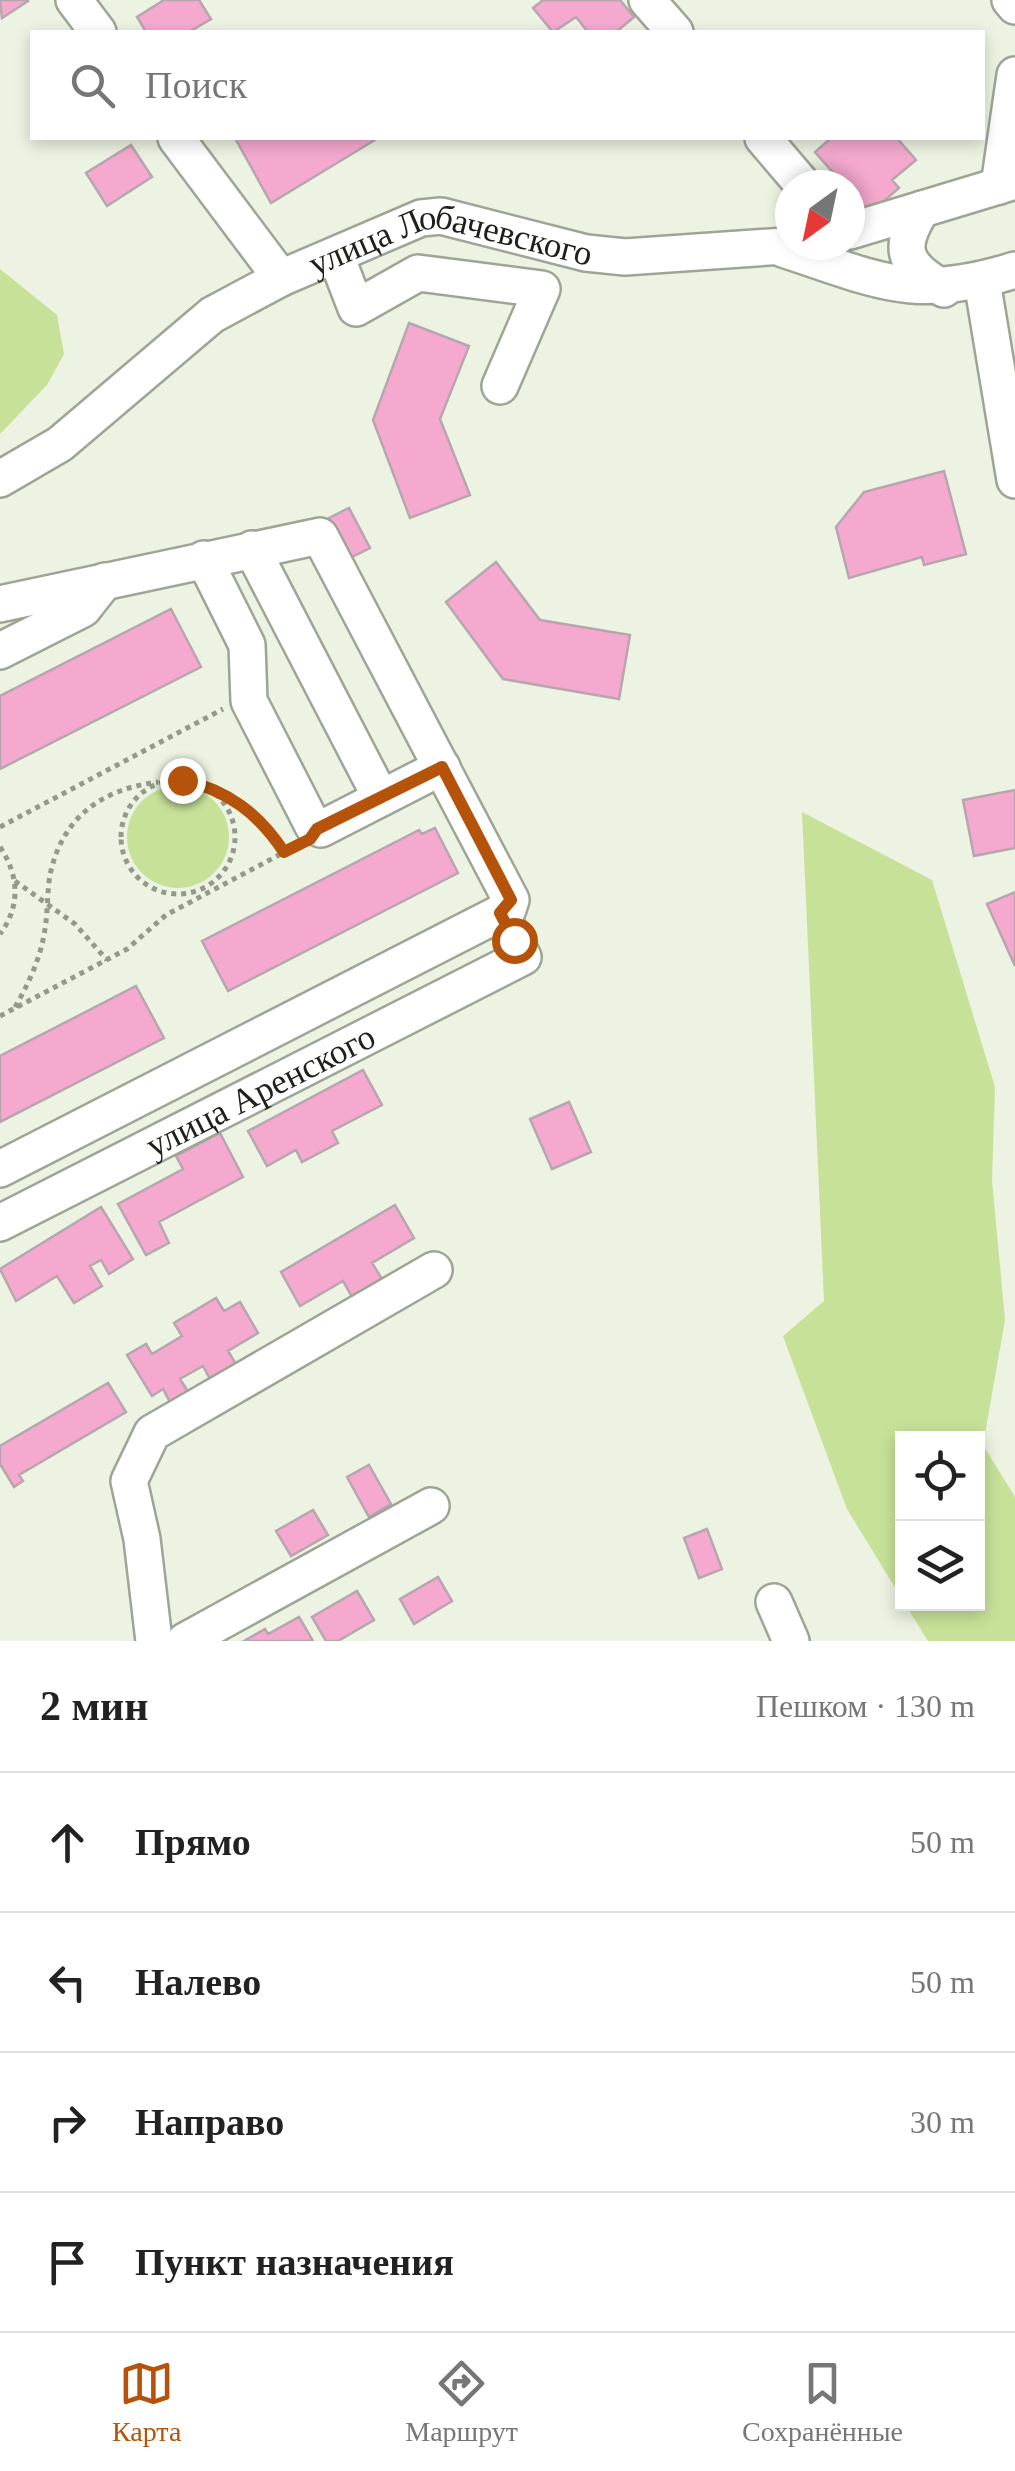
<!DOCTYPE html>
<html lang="ru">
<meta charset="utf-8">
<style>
body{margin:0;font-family:"Times New Roman",serif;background:#f2f2f2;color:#222}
.controls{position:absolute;right:30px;bottom:30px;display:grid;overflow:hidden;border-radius:0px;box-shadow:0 5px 15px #0003}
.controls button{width:90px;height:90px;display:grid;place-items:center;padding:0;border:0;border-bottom:2px solid #e0e0e0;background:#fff;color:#222;font:50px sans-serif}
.compass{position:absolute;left:775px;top:170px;width:90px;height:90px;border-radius:50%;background:#fff;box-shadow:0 5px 15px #0003;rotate:213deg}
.stop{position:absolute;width:30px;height:30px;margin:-22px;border:8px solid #b45309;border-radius:50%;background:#fff}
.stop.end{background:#b45309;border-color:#fff;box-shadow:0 2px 10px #0008}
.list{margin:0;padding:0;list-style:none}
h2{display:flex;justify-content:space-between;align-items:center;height:130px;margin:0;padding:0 40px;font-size:42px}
h2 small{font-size:32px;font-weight:400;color:#767676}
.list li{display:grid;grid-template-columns:65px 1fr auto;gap:30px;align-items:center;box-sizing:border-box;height:140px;padding:0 40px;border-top:2px solid #e0e0e0}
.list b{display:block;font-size:38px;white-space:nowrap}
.list em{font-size:32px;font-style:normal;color:#767676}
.icon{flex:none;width:55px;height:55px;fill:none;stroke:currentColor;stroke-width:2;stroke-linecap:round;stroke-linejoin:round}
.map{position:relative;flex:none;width:1015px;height:1641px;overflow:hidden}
.search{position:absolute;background:#fff;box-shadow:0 5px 15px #0003;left:30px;right:30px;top:30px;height:110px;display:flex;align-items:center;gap:25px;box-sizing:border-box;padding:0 35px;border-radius:0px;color:#767676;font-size:38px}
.sheet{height:690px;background:#fff}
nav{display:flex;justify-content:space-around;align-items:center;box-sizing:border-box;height:140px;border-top:2px solid #e0e0e0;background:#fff;font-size:28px;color:#767676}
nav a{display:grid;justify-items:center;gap:5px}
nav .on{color:#b45309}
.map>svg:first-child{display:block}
.green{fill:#c7e199}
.building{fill:#f5a9cf;stroke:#b7a6ae;stroke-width:2.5}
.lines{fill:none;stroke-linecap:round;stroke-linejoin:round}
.minor-casing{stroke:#9fa596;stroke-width:40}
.path{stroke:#94998c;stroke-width:5;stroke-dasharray:5 5;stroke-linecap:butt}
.minor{stroke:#fff;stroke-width:35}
.route{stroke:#b45309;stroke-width:12}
.labels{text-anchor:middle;stroke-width:9;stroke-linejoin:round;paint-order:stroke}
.street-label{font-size:35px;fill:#1e201a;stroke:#ecf3e2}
</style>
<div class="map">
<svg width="1015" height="1641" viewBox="0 0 1015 1641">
<rect width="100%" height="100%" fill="#ecf3e2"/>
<!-- green -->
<path class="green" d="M0 269 57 315 64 354 47 385 0 434Z
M127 837a51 51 0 1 1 102 0a51 51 0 1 1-102 0Z
M802 812 932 880 995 1087 992 1180 1005 1320 983 1445 1015 1497V1641H928L905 1604H978V1438H902V1599L847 1509 783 1336 824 1301Z"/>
<!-- building -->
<path class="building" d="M0 0H27L28 1 2 18Z
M164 0H199L211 19 189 32H146L137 17Z
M543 0H620L634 17 616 32H588L576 17 553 32 533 8Z
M235 138H378L271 203Z
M831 138H897L916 160 892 180 899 188 869 214 850 192V185H844L815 152Z
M131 145 152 177 107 206 86 173Z
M409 323 469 346 440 419 470 495 410 518 373 420Z
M944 471 966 554 924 565 922 557 849 578 836 527 864 492Z
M349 508 370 548 344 561 323 521Z
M496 562 540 620 630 635 619 699 503 679 446 602Z
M171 609 201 667 0 769V696Z
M1015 790V848L974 856 963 800Z
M435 828 458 873 228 991 202 941 419 830 422 834Z
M1015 892V966L987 904Z
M136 986 164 1038 0 1122V1056Z
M363 1070 382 1105 332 1131 338 1143 302 1162 296 1150 267 1166 248 1131Z
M569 1102 591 1152 552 1169 530 1119Z
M220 1133 243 1177 159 1222 169 1243 146 1255 118 1204 183 1169 176 1156Z
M395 1205 414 1238 372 1263 382 1279 352 1297 343 1281 300 1306 281 1272Z
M101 1207 133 1259 109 1274 101 1260 90 1266 102 1286 74 1303 57 1276 16 1301 0 1269Z
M216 1298 224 1311 240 1302 258 1333 228 1351 236 1364 210 1379 203 1366 180 1379 189 1393 171 1404 163 1389 152 1396 127 1355 146 1344 152 1354 182 1336 174 1323Z
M108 1383 126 1412 19 1475 23 1481 14 1487 0 1464V1446Z
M369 1465 391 1504 369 1517 347 1477Z
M313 1510 328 1535 291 1556 276 1531Z
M707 1529 722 1569 699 1578 684 1538Z
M438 1577 452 1601 414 1624 400 1599Z
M357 1591 374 1620 338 1641H326L312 1617Z
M299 1617 313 1641H244L265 1629 268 1634Z"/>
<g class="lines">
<defs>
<g id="minor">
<path d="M74 0 98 32"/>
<path d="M647 0 675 32"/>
<path d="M1010 0 1015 6"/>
<path id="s1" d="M176 138 281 278 421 218 441 216 586 253 625 257 798 245"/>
<path d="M763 138 803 185"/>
<path d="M999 186 1015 75"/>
<path d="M922 209C896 250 904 265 944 289"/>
<path d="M850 231 1015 181"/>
<path d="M783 249C878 280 914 302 1015 270"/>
<path d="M336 256 356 308 418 273 542 289 500 386"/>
<path d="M982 281 1015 480"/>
<path d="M0 479 60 444 212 315 281 278"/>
<path d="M252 549 381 798"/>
<path d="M204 559 247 645 249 701 313 826 321 829 442 767"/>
<path d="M0 604 320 536 511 900 508 909 0 1169"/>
<path d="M0 651 83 609 105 581"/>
<path id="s2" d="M0 1223 523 957 500 913"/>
<path d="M774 1602 791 1641"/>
<path d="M154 1641 142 1539 129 1481 152 1433 434 1270"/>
<path d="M185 1641 431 1506"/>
</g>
</defs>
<!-- minor casing -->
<use href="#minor" class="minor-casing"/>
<!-- path -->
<path class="path" d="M121 837a57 57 0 1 1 114 0a57 57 0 1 1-114 0Z
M210 788 267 826 284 852
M0 827 223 709
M0 847C19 875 21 906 0 934
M15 881 75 924 107 960
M15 1007C29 983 41 957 45 929 48 911 47 892 50 875 62 817 102 789 158 782
M0 1016 127 949 166 915 296 846"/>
<!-- minor -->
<use href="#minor" class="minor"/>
</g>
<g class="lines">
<!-- route -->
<path class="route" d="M182 780C228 790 259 814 284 852L310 839 317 829 442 767 511 900 500 913 514 940"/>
</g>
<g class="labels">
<!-- street labels -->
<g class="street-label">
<text dy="12" stroke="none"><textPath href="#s1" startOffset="355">улица Лобачевского</textPath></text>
<text dy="12" stroke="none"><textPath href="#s2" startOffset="292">улица Аренского</textPath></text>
</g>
</g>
</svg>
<div class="controls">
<button><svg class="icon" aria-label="locate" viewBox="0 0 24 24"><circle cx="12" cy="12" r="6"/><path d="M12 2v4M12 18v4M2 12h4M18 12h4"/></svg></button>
<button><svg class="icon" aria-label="layers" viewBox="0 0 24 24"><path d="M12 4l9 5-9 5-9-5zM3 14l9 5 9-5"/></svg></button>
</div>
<svg class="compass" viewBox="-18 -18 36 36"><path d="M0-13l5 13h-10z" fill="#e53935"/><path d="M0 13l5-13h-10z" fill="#767676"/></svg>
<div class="stop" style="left:514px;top:940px"></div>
<div class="stop end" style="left:182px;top:780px"></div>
<div class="search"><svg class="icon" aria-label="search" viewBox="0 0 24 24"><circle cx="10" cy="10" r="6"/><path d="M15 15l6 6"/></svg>Поиск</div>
</div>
<section class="sheet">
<h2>2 мин<small>Пешком · 130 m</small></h2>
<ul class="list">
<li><svg class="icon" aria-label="ahead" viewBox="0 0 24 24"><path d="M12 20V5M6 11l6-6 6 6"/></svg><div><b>Прямо</b></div><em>50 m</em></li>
<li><svg class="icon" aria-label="left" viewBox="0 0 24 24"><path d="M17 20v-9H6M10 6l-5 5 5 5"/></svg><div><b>Налево</b></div><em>50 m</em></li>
<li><svg class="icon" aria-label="right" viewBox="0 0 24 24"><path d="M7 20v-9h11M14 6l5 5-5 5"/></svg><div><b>Направо</b></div><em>30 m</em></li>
<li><svg class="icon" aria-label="arrive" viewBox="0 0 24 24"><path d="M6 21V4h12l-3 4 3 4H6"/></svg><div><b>Пункт назначения</b></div></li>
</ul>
</section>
<nav>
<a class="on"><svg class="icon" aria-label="map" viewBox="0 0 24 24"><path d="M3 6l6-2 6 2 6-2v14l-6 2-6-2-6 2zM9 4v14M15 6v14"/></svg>Карта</a>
<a><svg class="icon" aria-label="directions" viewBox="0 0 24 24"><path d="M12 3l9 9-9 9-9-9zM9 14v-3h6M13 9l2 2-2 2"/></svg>Маршрут</a>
<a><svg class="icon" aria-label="saved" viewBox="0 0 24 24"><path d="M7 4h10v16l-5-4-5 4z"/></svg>Сохранённые</a>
</nav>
